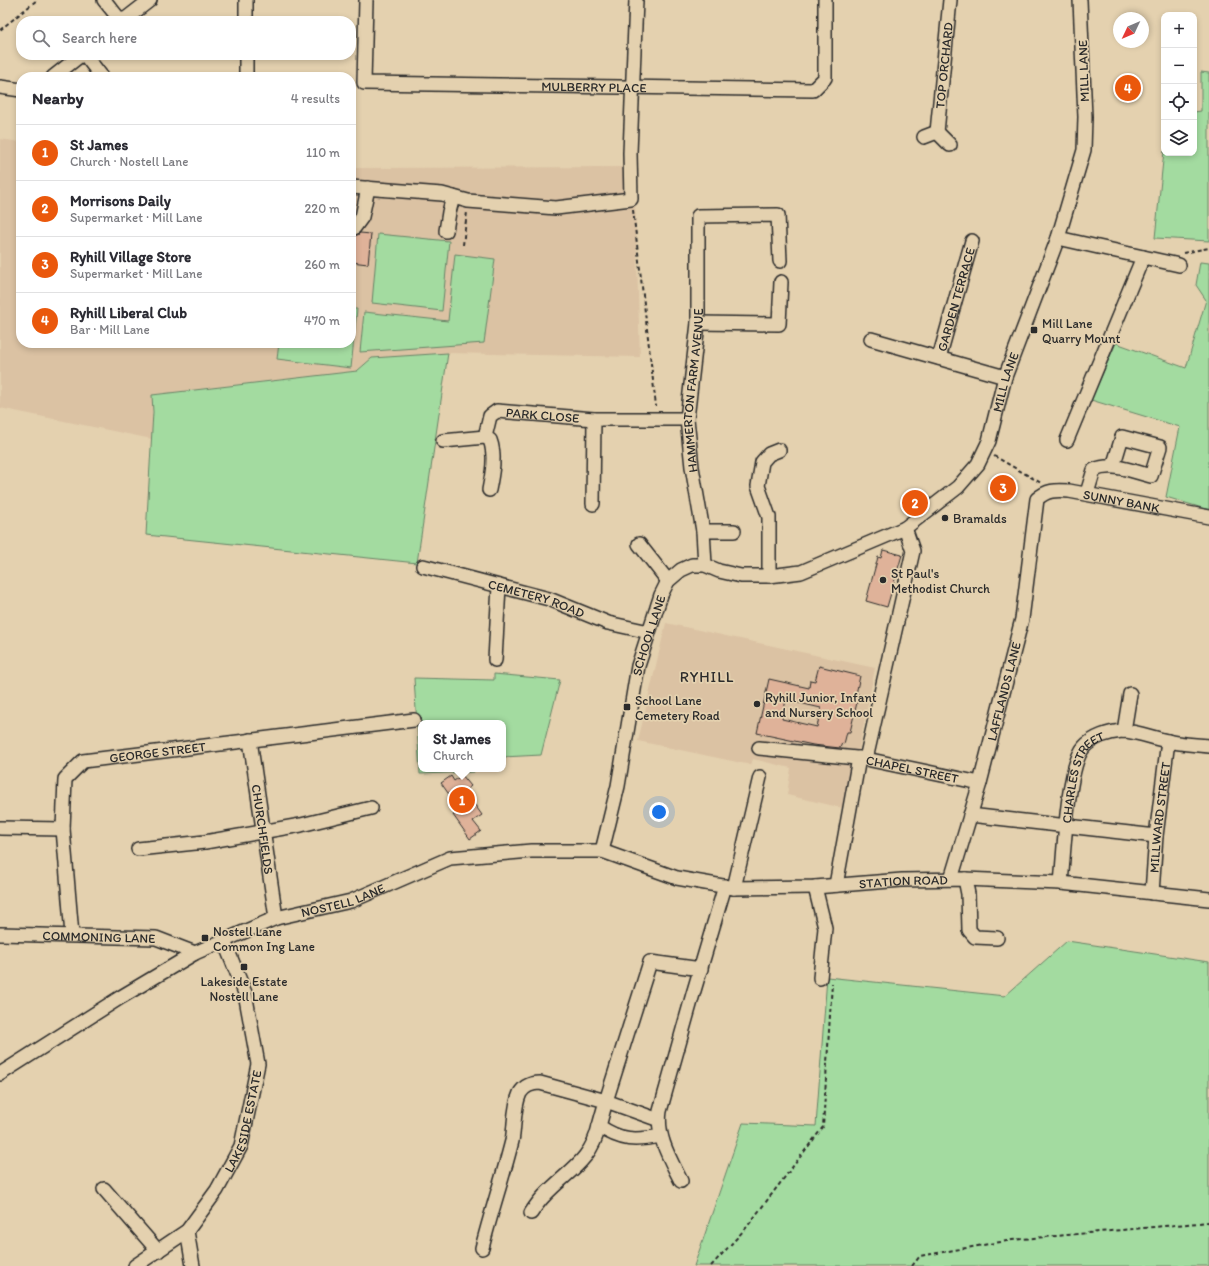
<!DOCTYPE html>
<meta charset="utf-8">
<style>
body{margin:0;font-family:Itim,sans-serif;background:#f7f7f7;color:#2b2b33}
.controls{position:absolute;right:12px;top:12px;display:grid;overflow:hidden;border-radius:8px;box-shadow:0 2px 6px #0003}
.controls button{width:36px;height:36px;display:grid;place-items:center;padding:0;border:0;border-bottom:1px solid #e1e1e2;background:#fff;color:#2b2b33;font:20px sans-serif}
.compass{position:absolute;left:1113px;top:12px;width:36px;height:36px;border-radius:50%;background:#fff;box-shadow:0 2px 6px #0003;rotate:226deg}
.you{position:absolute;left:659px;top:812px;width:14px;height:14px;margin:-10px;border:3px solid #fff;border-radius:50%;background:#1a73e8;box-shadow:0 0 0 6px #1a73e833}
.badge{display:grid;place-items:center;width:26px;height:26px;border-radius:50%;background:#ea580c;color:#fff;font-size:13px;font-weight:700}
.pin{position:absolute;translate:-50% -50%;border:2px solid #fff;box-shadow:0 1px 4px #0006}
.popup{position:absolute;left:418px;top:720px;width:88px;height:52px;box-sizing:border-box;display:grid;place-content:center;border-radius:8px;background:#fff;filter:drop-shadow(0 1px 3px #0005);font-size:13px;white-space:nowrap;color:#7c7c81}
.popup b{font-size:15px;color:#2b2b33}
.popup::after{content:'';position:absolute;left:50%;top:100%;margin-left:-8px;border:8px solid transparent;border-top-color:#fff}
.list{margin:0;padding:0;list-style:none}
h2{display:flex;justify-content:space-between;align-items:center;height:52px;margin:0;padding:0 16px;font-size:17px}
h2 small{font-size:13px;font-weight:400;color:#7c7c81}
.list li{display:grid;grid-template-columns:26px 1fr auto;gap:12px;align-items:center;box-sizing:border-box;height:56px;padding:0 16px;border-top:1px solid #e1e1e2}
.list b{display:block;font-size:15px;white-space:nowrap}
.list p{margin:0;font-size:13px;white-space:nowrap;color:#7c7c81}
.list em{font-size:13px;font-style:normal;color:#7c7c81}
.icon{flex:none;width:22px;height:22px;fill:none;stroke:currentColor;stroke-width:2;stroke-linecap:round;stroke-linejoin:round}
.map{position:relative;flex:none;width:1209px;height:1266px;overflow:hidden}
.search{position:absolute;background:#fff;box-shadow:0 2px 6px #0003;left:16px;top:16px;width:340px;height:44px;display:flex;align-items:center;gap:10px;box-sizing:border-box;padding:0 14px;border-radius:16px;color:#7c7c81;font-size:15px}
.panel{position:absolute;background:#fff;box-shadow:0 2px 6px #0003;left:16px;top:72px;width:340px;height:276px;border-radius:16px}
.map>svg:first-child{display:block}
.built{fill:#dbc2a3}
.green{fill:#a3dba0;stroke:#678366}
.building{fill:#dfb299;stroke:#2b2b2b;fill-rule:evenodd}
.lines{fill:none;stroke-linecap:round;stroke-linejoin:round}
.minor-casing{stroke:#2b2b2b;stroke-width:16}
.path{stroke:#2b2b2b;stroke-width:2;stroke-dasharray:4 3;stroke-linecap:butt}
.minor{stroke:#e4d1af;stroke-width:13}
.poi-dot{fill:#2b2b2b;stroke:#e4d1af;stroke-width:1.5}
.labels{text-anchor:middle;stroke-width:3.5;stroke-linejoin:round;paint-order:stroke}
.street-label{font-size:13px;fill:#2b2b2b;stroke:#e4d1af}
.poi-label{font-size:13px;fill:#2b2b2b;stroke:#e4d1af;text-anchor:start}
.quarter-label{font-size:15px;letter-spacing:1px;fill:#2b2b2b;stroke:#e4d1af}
</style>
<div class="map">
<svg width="1209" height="1266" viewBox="0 0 1209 1266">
<rect width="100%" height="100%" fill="#e4d1af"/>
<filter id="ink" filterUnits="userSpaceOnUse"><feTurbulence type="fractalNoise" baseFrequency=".025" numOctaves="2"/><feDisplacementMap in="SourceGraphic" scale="8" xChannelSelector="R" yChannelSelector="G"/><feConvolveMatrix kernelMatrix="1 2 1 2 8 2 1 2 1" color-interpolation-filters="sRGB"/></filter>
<g filter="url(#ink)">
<!-- built -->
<path class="built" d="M0 139 21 142V343H351V168L634 167 640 357 448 353 372 358 357 371 152 395V439L0 408Z
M666 623 875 668 847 809 787 795 791 768 753 759 751 765 638 741Z"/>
<!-- green -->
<path class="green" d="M1201 72 1209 73V241L1155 238 1164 151V153H1194V112L1201 111Z
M378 234 449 241 442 311 372 303Z
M455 254 495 259 484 343 360 352 364 312 448 321Z
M1200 262 1209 263V510L1166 497 1180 427 1091 400 1116 343 1186 368 1206 300 1196 285Z
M351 309H357L351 368 277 359 279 343H351Z
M448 353 417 563 146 535 153 412 152 395 357 371 372 358Z
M494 674 560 680 541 755 503 757V723H421V769H474V772L420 774 414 678 494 680Z
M1067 941 1209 962V1266H694L743 1123 816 1126 827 977 1005 996Z"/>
<!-- building -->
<path class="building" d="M360 233 371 234 368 264 351 262V235H357Z
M883 550 902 555 887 607 866 601 878 557 881 558Z
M819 666 860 676 856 694H859L850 732H847L844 744 842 743 840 748 813 745 757 733 769 679 809 688 810 680 815 681ZM786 700 821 708 817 727 782 719Z
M462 775 471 786 465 791 482 815 473 821 481 831 470 839 453 815 460 810 441 783 451 776 454 781Z"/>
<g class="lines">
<defs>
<g id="minor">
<path d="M104 0 121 21"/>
<path id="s1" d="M366 0 364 83 813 90 825 78V0"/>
<path d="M123 21 150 0"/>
<path d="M246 21V0"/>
<path d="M85 55 102 77"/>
<path d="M53 77 81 55"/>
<path d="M246 77V55"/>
<path d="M0 87 21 90"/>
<path id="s2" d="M937 132 950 0"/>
<path d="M924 137 937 132 950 145"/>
<path d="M351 187 442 194 468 201 556 208 631 199 630 153 636 0"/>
<path d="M354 228 362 217 368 188"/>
<path d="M446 231 449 212 453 197"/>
<path d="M1058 238 1179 265"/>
<path d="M698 323 779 324 781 282"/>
<path d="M871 339 1005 377"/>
<path id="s3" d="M939 358 972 241"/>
<path id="s4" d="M485 437 490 416 497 411 594 419H687"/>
<path d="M1067 440 1143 257"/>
<path d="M443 441 485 437 490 440C496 455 492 475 489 490"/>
<path d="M1087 493 1094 470C1112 462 1132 471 1151 476L1160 447 1122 437 1113 467"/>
<path d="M593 504 594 419"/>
<path id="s5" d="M905 528 913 551 866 759 980 783"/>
<path d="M703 531H734"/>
<path d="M639 544 668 581"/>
<path id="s6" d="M705 565 703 531 692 467 687 419 698 323V216L778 215 780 261"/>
<path id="s7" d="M423 566 549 599 608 623 649 632"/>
<path d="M769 576V517L758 486 762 462 769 454 779 450"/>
<path d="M495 660 499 586"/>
<path d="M1124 731 1130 694"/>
<path id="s8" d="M250 740 276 918"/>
<path d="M759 748 866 759"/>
<path d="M970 815 1156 836"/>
<path d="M0 828 63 829"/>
<path d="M138 849 205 842 301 825 371 808"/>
<path id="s9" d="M602 851 618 786 638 666 661 595 668 581 681 570 692 565H705L719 571 741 576H769L801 572 905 528 958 487 978 464 989 441 1005 377 1058 238 1084 150 1085 117 1080 0"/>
<path id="s10" d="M951 879 980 783 1022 619 1037 499C1047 490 1055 490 1069 491L1209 517"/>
<path d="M965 879 968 894 969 930 975 937 997 938"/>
<path id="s11" d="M1061 883C1064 855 1067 766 1084 747 1093 737 1109 732 1122 731 1136 731 1153 738 1167 741 1181 744 1195 745 1209 746"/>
<path d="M836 885 859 758"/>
<path d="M815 887 825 928 820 978"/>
<path d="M734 888 760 777"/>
<path id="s12" d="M1152 893 1156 836 1168 741"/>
<path id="s13" d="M0 934 156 938 195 953"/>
<path id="s14" d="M72 935 63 829 65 779 83 761 414 720"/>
<path id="s15" d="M0 1074 121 997 195 953 276 918 351 901 450 858 531 851H602L677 878 734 888 815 887 902 880 965 879 1061 883 1209 899"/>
<path d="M659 1120 606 1101 650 962 701 969"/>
<path d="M681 1181C670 1159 656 1136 660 1111L693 994 725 886"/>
<path d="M104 1189 158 1251"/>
<path d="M531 1213C535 1207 539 1201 544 1196 567 1171 591 1162 599 1126"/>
<path d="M187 1231 193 1266"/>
<path d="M482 1248C491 1212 503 1177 512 1141 515 1126 513 1108 520 1093 525 1085 532 1083 540 1083L606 1101 599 1126C621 1141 635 1141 661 1136"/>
<path id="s16" d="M135 1266 187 1231 217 1190 241 1146 258 1064 245 993 224 941"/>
</g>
</defs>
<!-- minor casing -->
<use href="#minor" class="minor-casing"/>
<!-- path -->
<path class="path" d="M0 30 37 0
M633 210 656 406
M463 245 467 212
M1183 253 1209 248
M994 456 1041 483
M711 1266 746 1228 823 1127 832 983
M912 1266 920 1256 1012 1240 1209 1222"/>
<!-- minor -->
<use href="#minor" class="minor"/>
</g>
</g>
<!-- markers -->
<g class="poi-dot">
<rect x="1030" y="326" width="8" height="8" rx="2"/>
<circle cx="945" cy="518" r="4"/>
<circle cx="883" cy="580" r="4"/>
<circle cx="757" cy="704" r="4"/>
<rect x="623" y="703" width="8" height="8" rx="2"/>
<rect x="201" y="934" width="8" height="8" rx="2"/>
<rect x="240" y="963" width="8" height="8" rx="2"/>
</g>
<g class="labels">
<!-- street labels -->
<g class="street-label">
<text dy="5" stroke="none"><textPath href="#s2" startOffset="67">TOP ORCHARD</textPath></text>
<text transform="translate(1083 71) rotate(-92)" y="5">MILL LANE</text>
<text dy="5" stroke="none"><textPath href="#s1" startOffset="313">MULBERRY PLACE</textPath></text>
<text dy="5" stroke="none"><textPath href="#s3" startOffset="61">GARDEN TERRACE</textPath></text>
<text dy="5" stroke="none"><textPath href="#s9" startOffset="716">MILL LANE</textPath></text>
<text dy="5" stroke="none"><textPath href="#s6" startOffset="176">HAMMERTON FARM AVENUE</textPath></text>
<text dy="5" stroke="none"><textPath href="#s4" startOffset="76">PARK CLOSE</textPath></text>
<text dy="5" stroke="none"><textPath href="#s10" startOffset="478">SUNNY BANK</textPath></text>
<text dy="5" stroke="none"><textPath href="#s7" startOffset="118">CEMETERY ROAD</textPath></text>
<text dy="5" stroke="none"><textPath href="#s9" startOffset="221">SCHOOL LANE</textPath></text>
<text dy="5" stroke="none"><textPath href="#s10" startOffset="195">LAFFLANDS LANE</textPath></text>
<text dy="5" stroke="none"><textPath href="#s14" startOffset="257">GEORGE STREET</textPath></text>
<text dy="5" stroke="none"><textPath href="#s5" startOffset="285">CHAPEL STREET</textPath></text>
<text dy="5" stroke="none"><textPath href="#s11" startOffset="111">CHARLES STREET</textPath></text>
<text dy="5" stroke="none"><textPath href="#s12" startOffset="76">MILLWARD STREET</textPath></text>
<text dy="5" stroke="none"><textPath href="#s8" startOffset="90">CHURCHFIELDS</textPath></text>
<text dy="5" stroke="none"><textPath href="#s15" startOffset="962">STATION ROAD</textPath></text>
<text dy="5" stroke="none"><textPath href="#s15" startOffset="387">NOSTELL LANE</textPath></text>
<text dy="5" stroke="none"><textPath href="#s13" startOffset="99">COMMONING LANE</textPath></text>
<text dy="5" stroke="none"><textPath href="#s16" startOffset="188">LAKESIDE ESTATE</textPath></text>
</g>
<!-- poi labels -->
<g class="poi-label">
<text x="1042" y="328">Mill Lane<tspan x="1042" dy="15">Quarry Mount</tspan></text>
<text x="953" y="523">Bramalds</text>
<text x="891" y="578">St Paul's<tspan x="891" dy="15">Methodist Church</tspan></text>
<text x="765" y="702">Ryhill Junior, Infant<tspan x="765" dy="15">and Nursery School</tspan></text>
<text x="635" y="705">School Lane<tspan x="635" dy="15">Cemetery Road</tspan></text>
<text x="213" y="936">Nostell Lane<tspan x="213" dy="15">Common Ing Lane</tspan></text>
<text x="244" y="986" text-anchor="middle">Lakeside Estate<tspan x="244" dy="15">Nostell Lane</tspan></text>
</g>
<!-- quarter labels -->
<g class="quarter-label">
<text x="707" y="682">RYHILL</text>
</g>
</g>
</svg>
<div class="controls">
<button>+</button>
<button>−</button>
<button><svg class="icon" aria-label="locate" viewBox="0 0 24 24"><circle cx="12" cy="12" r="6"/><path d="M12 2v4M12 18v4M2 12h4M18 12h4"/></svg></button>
<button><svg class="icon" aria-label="layers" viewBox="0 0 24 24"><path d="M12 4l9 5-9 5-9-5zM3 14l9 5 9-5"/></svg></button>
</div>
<svg class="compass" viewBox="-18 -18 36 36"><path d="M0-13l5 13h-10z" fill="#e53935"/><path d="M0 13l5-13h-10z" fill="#7c7c81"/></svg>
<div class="you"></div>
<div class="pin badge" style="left:462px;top:800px">1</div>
<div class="popup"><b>St James</b>Church</div>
<div class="pin badge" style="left:915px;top:503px">2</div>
<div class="pin badge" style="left:1003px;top:488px">3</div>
<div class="pin badge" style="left:1128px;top:88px">4</div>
<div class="search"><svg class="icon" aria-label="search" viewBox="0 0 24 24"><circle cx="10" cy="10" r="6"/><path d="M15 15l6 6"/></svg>Search here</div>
<section class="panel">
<h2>Nearby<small>4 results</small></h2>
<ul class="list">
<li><span class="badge">1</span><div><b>St James</b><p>Church · Nostell Lane</p></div><em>110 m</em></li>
<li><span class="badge">2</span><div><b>Morrisons Daily</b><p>Supermarket · Mill Lane</p></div><em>220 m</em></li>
<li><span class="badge">3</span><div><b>Ryhill Village Store</b><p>Supermarket · Mill Lane</p></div><em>260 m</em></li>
<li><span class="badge">4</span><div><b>Ryhill Liberal Club</b><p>Bar · Mill Lane</p></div><em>470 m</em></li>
</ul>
</section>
</div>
